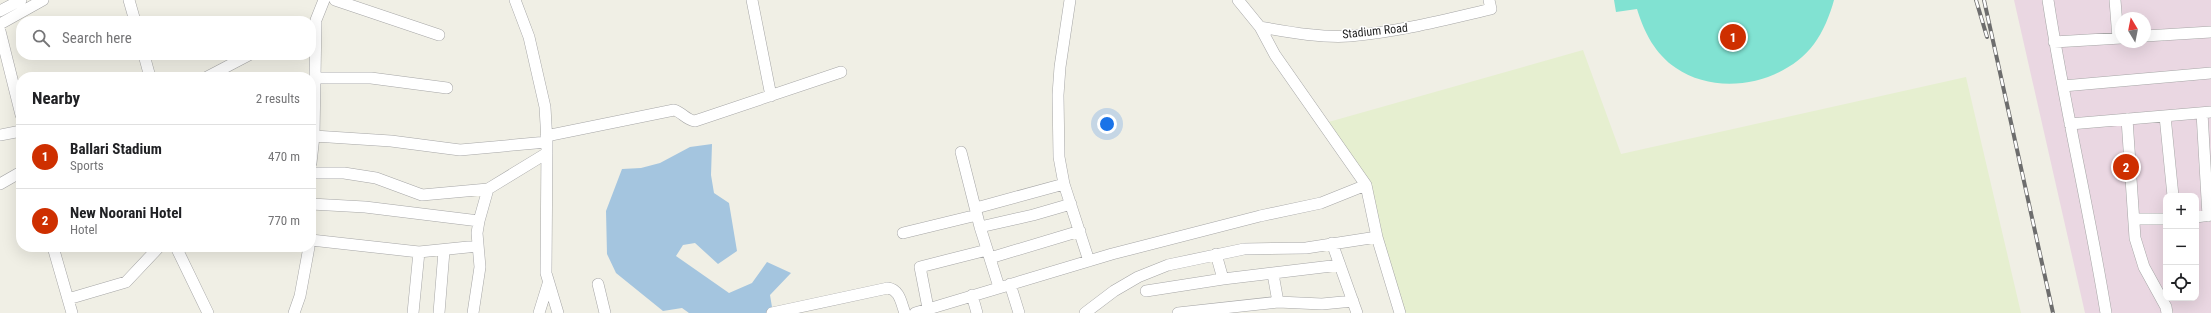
<!DOCTYPE html>
<meta charset="utf-8">
<style>
body{margin:0;font-family:"Roboto Condensed",sans-serif;background:#f6f6f6;color:#202124}
.controls{position:absolute;right:12px;bottom:12px;display:grid;overflow:hidden;border-radius:8px;box-shadow:0 4px 16px #0002}
.controls button{width:36px;height:36px;display:grid;place-items:center;padding:0;border:0;border-bottom:1px solid #e0e0e0;background:#fff;color:#202124;font:20px sans-serif}
.compass{position:absolute;left:2115px;top:12px;width:36px;height:36px;border-radius:50%;background:#fff;box-shadow:0 4px 16px #0002;rotate:350deg}
.you{position:absolute;left:1107px;top:124px;width:14px;height:14px;margin:-10px;border:3px solid #fff;border-radius:50%;background:#1a73e8;box-shadow:0 0 0 6px #1a73e833}
.badge{display:grid;place-items:center;width:26px;height:26px;border-radius:50%;background:#ce2f00;color:#fff;font-size:13px;font-weight:700}
.pin{position:absolute;translate:-50% -50%;border:2px solid #fff;box-shadow:0 1px 4px #0006}
.list{margin:0;padding:0;list-style:none}
h2{display:flex;justify-content:space-between;align-items:center;height:52px;margin:0;padding:0 16px;font-size:17px}
h2 small{font-size:13px;font-weight:400;color:#757577}
.list li{display:grid;grid-template-columns:26px 1fr auto;gap:12px;align-items:center;box-sizing:border-box;height:64px;padding:0 16px;border-top:1px solid #e0e0e0}
.list b{display:block;font-size:15px;white-space:nowrap}
.list p{margin:0;font-size:13px;white-space:nowrap;color:#757577}
.list em{font-size:13px;font-style:normal;color:#757577}
.icon{flex:none;width:22px;height:22px;fill:none;stroke:currentColor;stroke-width:2;stroke-linecap:round;stroke-linejoin:round}
.map{position:relative;flex:none;width:2211px;height:313px;overflow:hidden}
.search{position:absolute;background:#fff;box-shadow:0 4px 16px #0002;left:16px;top:16px;width:300px;height:44px;display:flex;align-items:center;gap:10px;box-sizing:border-box;padding:0 14px;border-radius:16px;color:#757577;font-size:15px}
.panel{position:absolute;background:#fff;box-shadow:0 4px 16px #0002;left:16px;top:72px;width:300px;height:180px;border-radius:16px}
.map>svg:first-child{display:block}
.industrial{fill:#ead7e2;fill-rule:evenodd}
.farmland{fill:#e6efd0}
.pitch{fill:#81e2d2}
.water{fill:#a4c5df}
.lines{fill:none;stroke-linecap:round;stroke-linejoin:round}
.minor-casing{stroke:#a6a6a6;stroke-width:12}
.minor{stroke:#fff;stroke-width:11}
.rail-casing{stroke:#6d6d6d;stroke-width:4}
.rail{stroke:#fff;stroke-width:2.5;stroke-dasharray:8;stroke-linecap:butt}
.labels{text-anchor:middle;stroke-width:3;stroke-linejoin:round;paint-order:stroke}
.street-label{font-size:12px;fill:#1f1f1f;stroke:#fff}
</style>
<div class="map">
<svg width="2211" height="313" viewBox="0 0 2211 313">
<rect width="100%" height="100%" fill="#f0efe5"/>
<!-- industrial -->
<path class="industrial" d="M2014 0H2211V313H2085ZM2121 18H2145V42H2121ZM2166 196H2196V298H2166Z"/>
<!-- farmland -->
<path class="farmland" d="M1583 50 1621 154 1966 77 2021 313H1398L1369 181 1325 123Z"/>
<!-- pitch -->
<path class="pitch" d="M1614 0H1834C1830 15 1823 32 1814 44 1784 84 1718 97 1676 68 1655 54 1644 32 1637 9L1616 12Z"/>
<!-- water -->
<path class="water" d="M712 144 711 175 714 193 729 203 737 251 718 264 695 243 683 245 676 256 729 293 752 283 767 262 791 273 770 295 772 307 768 313H689L682 308 663 311 616 273 607 254 606 211 622 169 641 168 660 163 690 147Z"/>
<g class="lines">
<defs>
<path id="minor" d="M129 0 135 21
M335 0 439 35
M515 0 529 37 545 107 547 142 546 273 558 313
M752 0 771 96
M1070 0 1060 67 1058 95 1059 157 1064 184 1089 261
M1238 0 1260 27C1289 32 1321 38 1350 36 1398 32 1444 20 1491 9L1489 0
M2048 0C2064 105 2089 208 2106 313
M2115 0 2118 38
M0 11 21 0
M0 24 43 0
M1260 27 1275 55 1366 185 1377 237
M0 31 21 115
M2145 36 2211 32
M2054 42 2121 38
M144 55 150 77
M207 77 249 55
M316 78H371L447 88
M2063 86 2211 73
M2202 113 2208 216
M2165 116 2173 196
M2127 119 2135 238 2144 267 2166 307 2167 313
M2070 124 2211 112
M0 135 21 131
M314 136 391 141 460 150 547 142
M546 136 674 110C682 112 686 120 695 121L841 72
M961 152 980 227 999 287
M311 163 314 136 316 20 324 0
M311 173H344L376 178 422 195 488 189 547 153
M0 184 21 172
M311 204 365 207 479 221
M976 208 1064 184
M2196 217 2211 215
M2134 219H2166
M980 227 1033 215 1071 204
M903 233 977 215
M311 240 419 252 413 313
M1332 243 1357 313
M53 247 72 313
M176 247 208 313
M419 252 478 246
M990 258 1080 231
M1273 274 1278 302
M1223 279 1340 265
M598 284 605 313
M1010 284 1019 313
M1146 291 1223 279 1216 254
M972 295 977 313
M68 299 126 282 159 247
M928 308 920 267 987 250
M294 313 300 296 309 247
M439 313 444 251
M473 313 480 267 477 233 479 221 488 189
M539 313 548 284
M772 313 888 288C900 290 901 303 905 313
M915 313 1112 254 1260 216 1321 203 1366 185
M1085 313 1114 291 1138 277 1168 265 1244 249 1306 248 1377 237 1400 313
M1178 313 1278 302 1322 304 1353 301"/>
</defs>
<!-- minor casing -->
<use href="#minor" class="minor-casing"/>
<!-- minor -->
<use href="#minor" class="minor"/>
<defs>
<path id="rail" d="M1976 0 1987 37
M1984 0 2053 313"/>
</defs>
<!-- rail casing -->
<use href="#rail" class="rail-casing"/>
<!-- rail -->
<use href="#rail" class="rail"/>
</g>
<g class="labels">
<!-- street labels -->
<g class="street-label">
<text transform="translate(1375 31) rotate(-6)" y="4">Stadium Road</text>
</g>
</g>
</svg>
<div class="controls">
<button>+</button>
<button>−</button>
<button><svg class="icon" aria-label="locate" viewBox="0 0 24 24"><circle cx="12" cy="12" r="6"/><path d="M12 2v4M12 18v4M2 12h4M18 12h4"/></svg></button>
</div>
<svg class="compass" viewBox="-18 -18 36 36"><path d="M0-13l5 13h-10z" fill="#e53935"/><path d="M0 13l5-13h-10z" fill="#757577"/></svg>
<div class="you"></div>
<div class="pin badge" style="left:1733px;top:37px">1</div>
<div class="pin badge" style="left:2126px;top:167px">2</div>
<div class="search"><svg class="icon" aria-label="search" viewBox="0 0 24 24"><circle cx="10" cy="10" r="6"/><path d="M15 15l6 6"/></svg>Search here</div>
<section class="panel">
<h2>Nearby<small>2 results</small></h2>
<ul class="list">
<li><span class="badge">1</span><div><b>Ballari Stadium</b><p>Sports</p></div><em>470 m</em></li>
<li><span class="badge">2</span><div><b>New Noorani Hotel</b><p>Hotel</p></div><em>770 m</em></li>
</ul>
</section>
</div>
